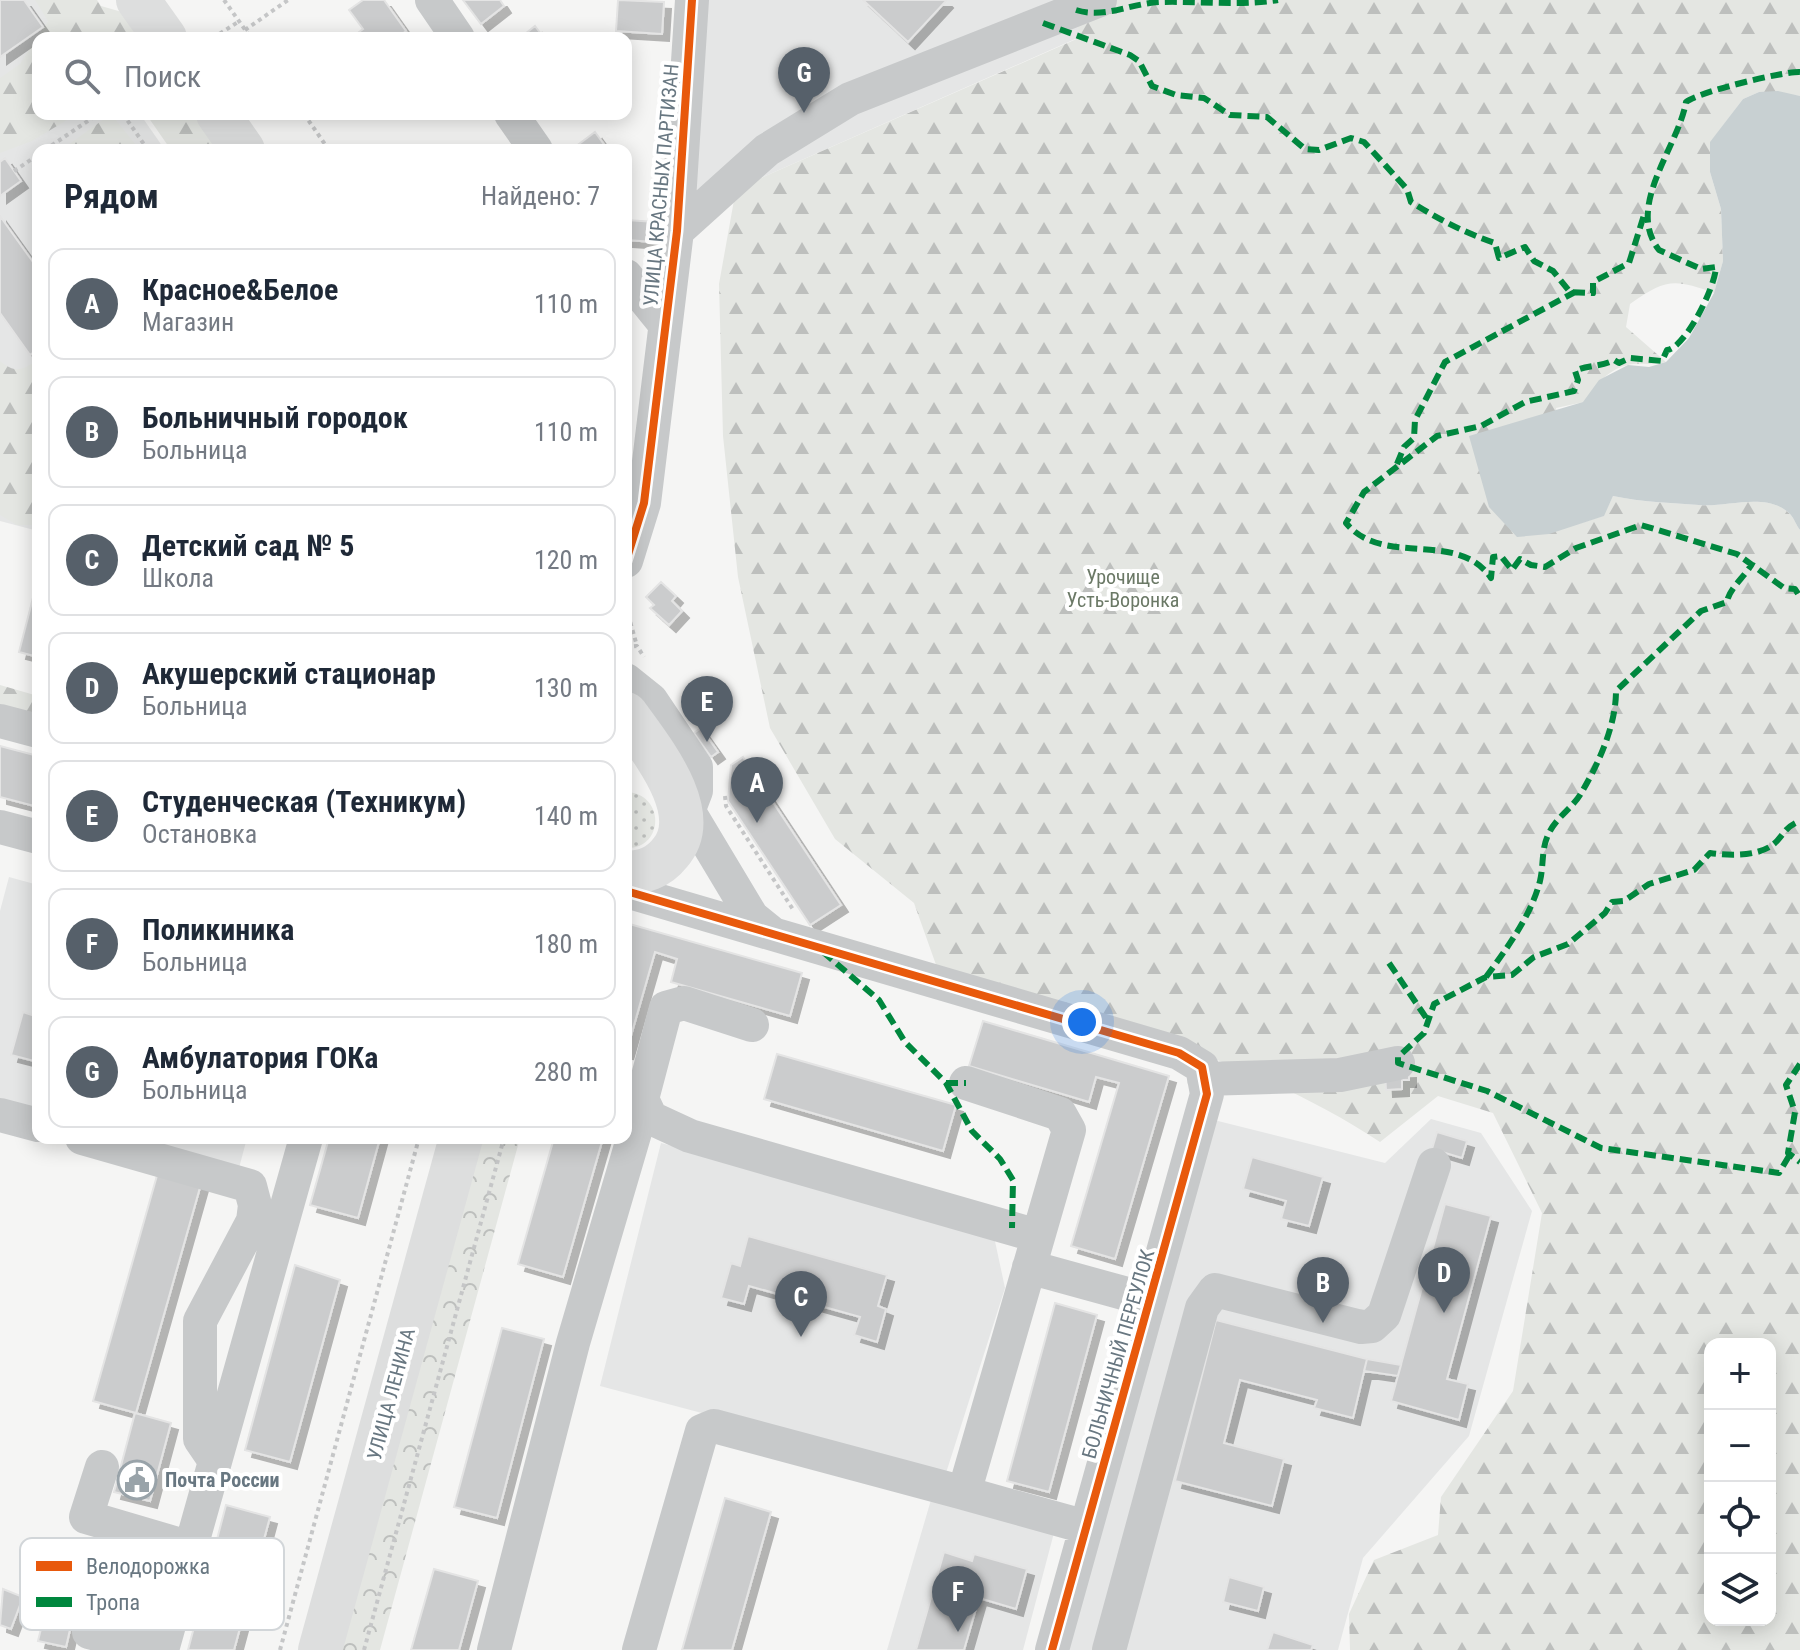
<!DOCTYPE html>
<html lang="ru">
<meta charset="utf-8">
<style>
body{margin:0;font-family:"Roboto Condensed",sans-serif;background:#f2f2f3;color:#1f2937}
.controls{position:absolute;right:24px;bottom:24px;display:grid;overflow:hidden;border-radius:16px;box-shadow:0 4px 20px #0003}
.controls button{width:72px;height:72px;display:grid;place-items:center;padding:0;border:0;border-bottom:2px solid #e0e1e3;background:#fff;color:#1f2937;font:40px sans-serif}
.you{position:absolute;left:1082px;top:1022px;width:28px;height:28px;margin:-20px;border:6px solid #fff;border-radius:50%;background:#1a73e8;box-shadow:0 0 0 12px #1a73e833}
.badge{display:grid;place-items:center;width:52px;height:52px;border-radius:50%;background:#56606a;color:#fff;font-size:26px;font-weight:700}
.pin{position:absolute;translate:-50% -66px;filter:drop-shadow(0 2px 4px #0008)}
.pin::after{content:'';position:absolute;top:42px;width:28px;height:24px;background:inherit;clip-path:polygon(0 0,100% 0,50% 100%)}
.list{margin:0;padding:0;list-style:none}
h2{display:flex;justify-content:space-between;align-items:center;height:104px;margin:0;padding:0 32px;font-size:34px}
h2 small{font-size:26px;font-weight:400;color:#747a83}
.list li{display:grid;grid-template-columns:52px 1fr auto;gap:24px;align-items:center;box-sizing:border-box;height:112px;margin:0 16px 16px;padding:0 16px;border:2px solid #e0e1e3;border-radius:16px}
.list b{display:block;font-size:30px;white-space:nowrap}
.list p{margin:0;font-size:26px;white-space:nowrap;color:#747a83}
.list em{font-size:26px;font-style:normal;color:#747a83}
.icon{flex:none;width:44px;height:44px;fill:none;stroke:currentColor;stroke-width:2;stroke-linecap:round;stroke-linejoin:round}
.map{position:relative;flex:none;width:1800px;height:1650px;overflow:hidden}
.search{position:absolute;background:#fff;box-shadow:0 4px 20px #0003;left:32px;top:32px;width:600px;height:88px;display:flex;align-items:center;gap:20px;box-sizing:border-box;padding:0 28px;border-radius:16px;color:#747a83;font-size:30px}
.panel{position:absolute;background:#fff;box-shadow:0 4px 20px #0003;left:32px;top:144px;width:600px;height:1000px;border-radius:16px}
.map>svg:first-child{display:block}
.built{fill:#e5e6e6}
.grass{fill:url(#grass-dots)}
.forest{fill:url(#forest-firs);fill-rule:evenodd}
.park{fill:url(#park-crowns)}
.water{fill:#c8d0d2}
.building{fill:#cbcccd;stroke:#e4e4e4;stroke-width:2;filter:url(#shadow)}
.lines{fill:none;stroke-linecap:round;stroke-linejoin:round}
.path{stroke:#c5c6c7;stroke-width:4;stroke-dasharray:4 4;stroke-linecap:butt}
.minor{stroke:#c7c9ca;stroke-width:34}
.major{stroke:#dddede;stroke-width:44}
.quiet{stroke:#00873e;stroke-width:6;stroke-dasharray:12 6;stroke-linecap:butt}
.cycleway-casing{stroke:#fff;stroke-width:13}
.cycleway{stroke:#e8590c;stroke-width:8}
.labels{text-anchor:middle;stroke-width:8;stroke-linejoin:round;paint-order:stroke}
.street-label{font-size:20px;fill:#687781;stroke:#fff}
.park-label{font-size:20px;fill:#6b7966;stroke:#fff}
.poi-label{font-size:20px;font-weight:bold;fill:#687781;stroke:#fff;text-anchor:start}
.key{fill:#fff;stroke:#d2d6d9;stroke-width:2}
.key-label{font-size:22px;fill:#687781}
</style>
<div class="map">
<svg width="1800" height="1650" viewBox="0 0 1800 1650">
<defs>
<pattern id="grass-dots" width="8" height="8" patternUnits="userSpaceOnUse" patternTransform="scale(2)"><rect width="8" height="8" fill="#e4e6e2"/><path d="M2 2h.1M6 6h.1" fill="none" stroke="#bdbfbd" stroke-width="1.8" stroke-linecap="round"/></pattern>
<pattern id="forest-firs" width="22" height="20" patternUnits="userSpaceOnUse" patternTransform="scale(2)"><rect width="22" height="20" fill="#e4e6e2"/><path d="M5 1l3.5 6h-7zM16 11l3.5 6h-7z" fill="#bdbfbd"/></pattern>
<pattern id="park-crowns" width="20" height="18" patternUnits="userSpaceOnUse" patternTransform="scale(2)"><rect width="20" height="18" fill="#e4e6e2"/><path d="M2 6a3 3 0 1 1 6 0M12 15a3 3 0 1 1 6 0" fill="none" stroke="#bdbfbd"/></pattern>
<filter id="shadow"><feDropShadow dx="7" dy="7" stdDeviation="0" flood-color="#0004"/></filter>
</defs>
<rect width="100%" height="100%" fill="#f5f5f4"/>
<!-- built -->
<path class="built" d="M0 0H61L38 38V114H140L165 150H38V531L0 521Z
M708 0H1069L1082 36 736 189 690 240Z
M9 877 38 885V1110L0 1099V911Z
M1202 1117 1385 1163 1431 1119 1481 1133 1532 1211 1469 1436 1363 1558 1338 1650H1058Z
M135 1138H247L239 1168Z
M661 1143 993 1232 1005 1288 946 1473 898 1465 600 1386Z
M933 1493 1055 1529 1023 1650H887Z"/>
<!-- grass -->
<path class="grass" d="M626 792C665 793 665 849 626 848Z"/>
<!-- forest -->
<path class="forest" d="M35 0H97L101 6 129 14 143 38H38V114H77L32 141 0 153V78L20 64 48 21Z
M1069 0H1800V96L1759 92 1743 99 1710 143V172L1721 209 1723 261 1714 293C1674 278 1665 279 1630 304L1626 327 1666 362C1652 366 1640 362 1628 365 1608 369 1595 386 1584 402L1556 408 1578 524 1603 516 1613 496C1642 502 1669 503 1699 505 1726 508 1767 491 1790 514 1794 518 1796 525 1800 530V1650H1350L1349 1614 1374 1560 1438 1535 1441 1497 1513 1391 1542 1213 1493 1113 1438 1096 1380 1142C1248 1055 1091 1017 940 976L914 903 835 839 770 728 738 577 723 436 719 284 736 189 1081 37ZM1710 1344H1770V1620H1710Z
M111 114 140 150H61Z
M146 114H195L220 150H171Z
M38 360V525H17L0 515V361C16 374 22 370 38 360Z
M0 685 38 696V719L0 709Z"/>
<!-- park -->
<path class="park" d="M481 1138H520L380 1650H342Z"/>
<!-- water -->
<path class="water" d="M1778 91 1800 96V530C1796 525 1794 518 1790 514 1767 491 1726 508 1699 505 1670 503 1642 502 1613 496L1604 516 1549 534 1517 537 1489 507 1469 436 1583 402 1599 380 1628 365 1649 367 1666 362 1689 338 1714 293 1723 261 1721 209 1710 172V142L1743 99 1759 92Z"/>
<!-- building -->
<path class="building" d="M0 0H24L43 27 0 57Z
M363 0H384L406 31 401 35 403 38H351L363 29 349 10Z
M463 0H500L504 6 481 24Z
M618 0 664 2 662 34 616 31Z
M863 0H945L946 1 908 42Z
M535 26 544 38H520Z
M595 132 608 150H571Z
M5 158 21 181 0 196V162Z
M0 216 38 269V349L30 355 0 313Z
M626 220 656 222 655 242 626 240Z
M661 582 676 596 672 601 682 611 669 625 650 608 654 605 646 597Z
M35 590 38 591V657L19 652Z
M701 728 718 752 711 757 694 733Z
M0 746 38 756V807L0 797Z
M743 757 841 905 810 925 728 801 731 765Z
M626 923 802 973 790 1016 671 982 677 959 655 952 626 1053Z
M23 1012 38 1017V1062L11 1055Z
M983 1021 1169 1076 1115 1259 1071 1246 1119 1083 1096 1077 1089 1102 969 1066Z
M777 1054 956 1105 943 1151 764 1099Z
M1409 1071V1080H1402V1089L1386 1090 1385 1072Z
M1437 1132 1467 1141 1462 1158 1432 1149Z
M329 1138H380L358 1218 310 1205Z
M554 1138H603L563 1277 518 1264Z
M1252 1157 1323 1177 1309 1226 1281 1219 1286 1201 1243 1189Z
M158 1172 201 1184 136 1413 93 1401Z
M1445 1204 1491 1216 1447 1379 1468 1384 1459 1420 1391 1401Z
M748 1236 887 1275 878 1306 886 1309 877 1342 854 1335 860 1317 749 1286 744 1304 721 1298 731 1263 740 1266Z
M295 1265 340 1280 290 1462 245 1450Z
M1055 1303 1097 1315 1049 1492 1007 1481Z
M1216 1320 1367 1359 1353 1418 1314 1408 1317 1400 1240 1380 1224 1443 1284 1459 1272 1506 1175 1481Z
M502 1328 544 1339 497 1518 454 1507Z
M1367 1359 1401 1365 1398 1376 1364 1371Z
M135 1413 171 1423 150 1501 114 1492Z
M725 1498 771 1512 732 1650H682Z
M226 1505 270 1517 234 1650H188Z
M944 1552 972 1561 974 1554 1027 1569 1016 1609 979 1598 964 1650H916Z
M434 1569 478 1581 459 1650H411Z
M1229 1577 1264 1587 1258 1611 1223 1602Z
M3 1589 23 1597 11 1629 0 1625Z
M50 1592 77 1599 66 1647 38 1641Z
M1273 1632 1313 1645 1311 1650H1267Z"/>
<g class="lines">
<!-- path -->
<path class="path" d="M224 0 251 38
M245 30 288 0
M213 38 238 22
M123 114 148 150
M304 114 329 150
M45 150 98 114
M14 171 38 155
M626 607 637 646
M626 647 637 646 644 657
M725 796 726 806 794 911
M280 1650 419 1138
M364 1650 504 1138"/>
<!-- minor -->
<path class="minor" d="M432 0 458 38
M511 114 536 150
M677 231 767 150 850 99 1100 0
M626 276 664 323
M626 561 644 503 677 231 692 0
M626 680 651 700 696 767V791L681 830
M0 721 38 731
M680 797 752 917 773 934
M0 827 38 837
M626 891 1179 1053 1202 1067 1207 1094 1052 1650
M752 1025 684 1003 666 1008 642 1099 651 1118 690 1136 1038 1236
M1204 1079 1340 1075 1398 1063
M966 1083 1060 1114 1069 1130 964 1493 1086 1527
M0 1115 38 1125
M82 1138 250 1186 255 1205 253 1221
M1029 1267 1149 1300
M215 1461 200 1439V1321L253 1221 280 1228
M102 1467 86 1517 191 1548
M89 1632 155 1650
M162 1650 306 1138
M494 1650 573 1343 638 1122 651 1118
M639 1650 702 1431 714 1426 964 1493
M1109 1650 1202 1308 1215 1290 1361 1327 1372 1326 1384 1315 1434 1165"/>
<!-- major -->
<path class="major" d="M138 0 165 38
M218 114 243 150
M626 714C650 748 705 813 670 853 658 868 644 872 626 873
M320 1650 461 1138"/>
<!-- quiet -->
<path class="quiet" d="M1076 10C1105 19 1131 3 1161 2 1201 1 1238 6 1278 0
M1043 23 1130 55 1139 61 1152 86 1176 95 1204 98 1230 115 1267 117 1305 149 1319 150 1351 138 1364 142 1407 189 1411 202C1438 219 1465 233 1495 243L1499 258 1525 247 1534 261 1553 271 1570 292 1593 293V282L1629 263 1644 215
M1800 72C1784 71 1698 92 1686 102 1678 148 1625 206 1659 250L1701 269 1716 267C1715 288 1685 348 1667 350L1662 361 1630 358 1619 363 1614 360C1601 367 1587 365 1575 371L1578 380 1574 391 1525 402 1481 426 1437 436 1364 492 1346 523C1383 568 1458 529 1491 578L1493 557 1501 556 1512 570 1520 559 1531 565 1545 567 1576 548 1641 525 1737 554 1784 588 1795 589 1800 597
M1397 464 1404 447 1414 438 1415 420 1445 362 1575 292
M823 952 879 1000 905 1042 946 1083 972 1131 1000 1159 1013 1180 1012 1228
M1389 963 1429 1022
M1486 977C1507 948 1531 916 1540 881 1544 864 1541 848 1549 833 1556 818 1572 808 1580 795 1598 765 1616 726 1616 691L1701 611 1727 602C1729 588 1746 576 1753 562
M1800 1064 1786 1085 1795 1112 1788 1153 1800 1162
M946 1083H966
M1789 1156 1779 1173 1601 1148 1487 1091 1398 1063V1057L1424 1033 1434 1004 1486 977 1512 975 1534 957 1568 944 1605 913 1612 902 1624 901 1649 884 1694 870 1710 853C1730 856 1762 857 1777 841 1786 831 1787 826 1800 821"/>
<defs>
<path id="cycleway" d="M626 561 644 503 677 231 692 0
M626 891 1179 1053 1202 1067 1207 1094 1052 1650"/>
</defs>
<!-- cycleway casing -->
<use href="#cycleway" class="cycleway-casing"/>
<!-- cycleway -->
<use href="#cycleway" class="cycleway"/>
</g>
<!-- icons -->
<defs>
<symbol id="civic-ring" viewBox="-11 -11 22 22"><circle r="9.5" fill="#fff" stroke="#99a3a9" stroke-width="1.5"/><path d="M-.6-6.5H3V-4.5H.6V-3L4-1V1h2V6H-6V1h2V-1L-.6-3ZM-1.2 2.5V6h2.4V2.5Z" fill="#99a3a9"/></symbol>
</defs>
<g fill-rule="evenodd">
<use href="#civic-ring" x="115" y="1458" width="44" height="44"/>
</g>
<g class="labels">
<!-- street labels -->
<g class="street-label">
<text transform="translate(661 185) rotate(-85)" y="7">УЛИЦА КРАСНЫХ ПАРТИЗАН</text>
<text transform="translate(1118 1354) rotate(-74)" y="7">БОЛЬНИЧНЫЙ ПЕРЕУЛОК</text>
<text transform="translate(391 1394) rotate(-75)" y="7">УЛИЦА ЛЕНИНА</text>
</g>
<!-- park labels -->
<g class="park-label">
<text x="1123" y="584">Урочище<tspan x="1123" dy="23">Усть-Воронка</tspan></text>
</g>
<!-- poi labels -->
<g class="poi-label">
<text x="165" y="1487">Почта России</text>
</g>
</g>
<!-- legend -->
<rect x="20" y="1538" width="264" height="92" rx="12" class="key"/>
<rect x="36" y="1561" width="36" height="10" fill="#e8590c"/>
<rect x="36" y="1597" width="36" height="10" fill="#00873e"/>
<g class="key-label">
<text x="86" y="1574">Велодорожка</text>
<text x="86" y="1610">Тропа</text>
</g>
</svg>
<div class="controls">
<button>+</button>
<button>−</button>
<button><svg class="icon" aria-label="locate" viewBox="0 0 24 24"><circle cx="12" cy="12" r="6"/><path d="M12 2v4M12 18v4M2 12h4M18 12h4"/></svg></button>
<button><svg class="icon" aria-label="layers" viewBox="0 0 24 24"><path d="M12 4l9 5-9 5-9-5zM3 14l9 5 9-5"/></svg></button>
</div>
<div class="you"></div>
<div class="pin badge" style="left:757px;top:823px">A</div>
<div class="pin badge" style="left:1323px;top:1323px">B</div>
<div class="pin badge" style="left:801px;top:1337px">C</div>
<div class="pin badge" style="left:1444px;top:1313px">D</div>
<div class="pin badge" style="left:707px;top:742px">E</div>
<div class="pin badge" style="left:958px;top:1632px">F</div>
<div class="pin badge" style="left:804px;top:113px">G</div>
<div class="search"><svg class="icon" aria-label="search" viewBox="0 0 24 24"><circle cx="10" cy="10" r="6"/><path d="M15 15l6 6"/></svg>Поиск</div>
<section class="panel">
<h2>Рядом<small>Найдено: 7</small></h2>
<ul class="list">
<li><span class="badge">A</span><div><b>Красное&amp;Белое</b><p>Магазин</p></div><em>110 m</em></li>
<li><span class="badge">B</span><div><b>Больничный городок</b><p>Больница</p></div><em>110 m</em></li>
<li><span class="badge">C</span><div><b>Детский сад № 5</b><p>Школа</p></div><em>120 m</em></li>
<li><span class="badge">D</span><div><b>Акушерский стационар</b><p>Больница</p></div><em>130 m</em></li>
<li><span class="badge">E</span><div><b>Студенческая (Техникум)</b><p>Остановка</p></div><em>140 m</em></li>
<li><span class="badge">F</span><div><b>Поликиника</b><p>Больница</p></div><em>180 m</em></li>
<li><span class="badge">G</span><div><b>Амбулатория ГОКа</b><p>Больница</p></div><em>280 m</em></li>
</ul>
</section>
</div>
